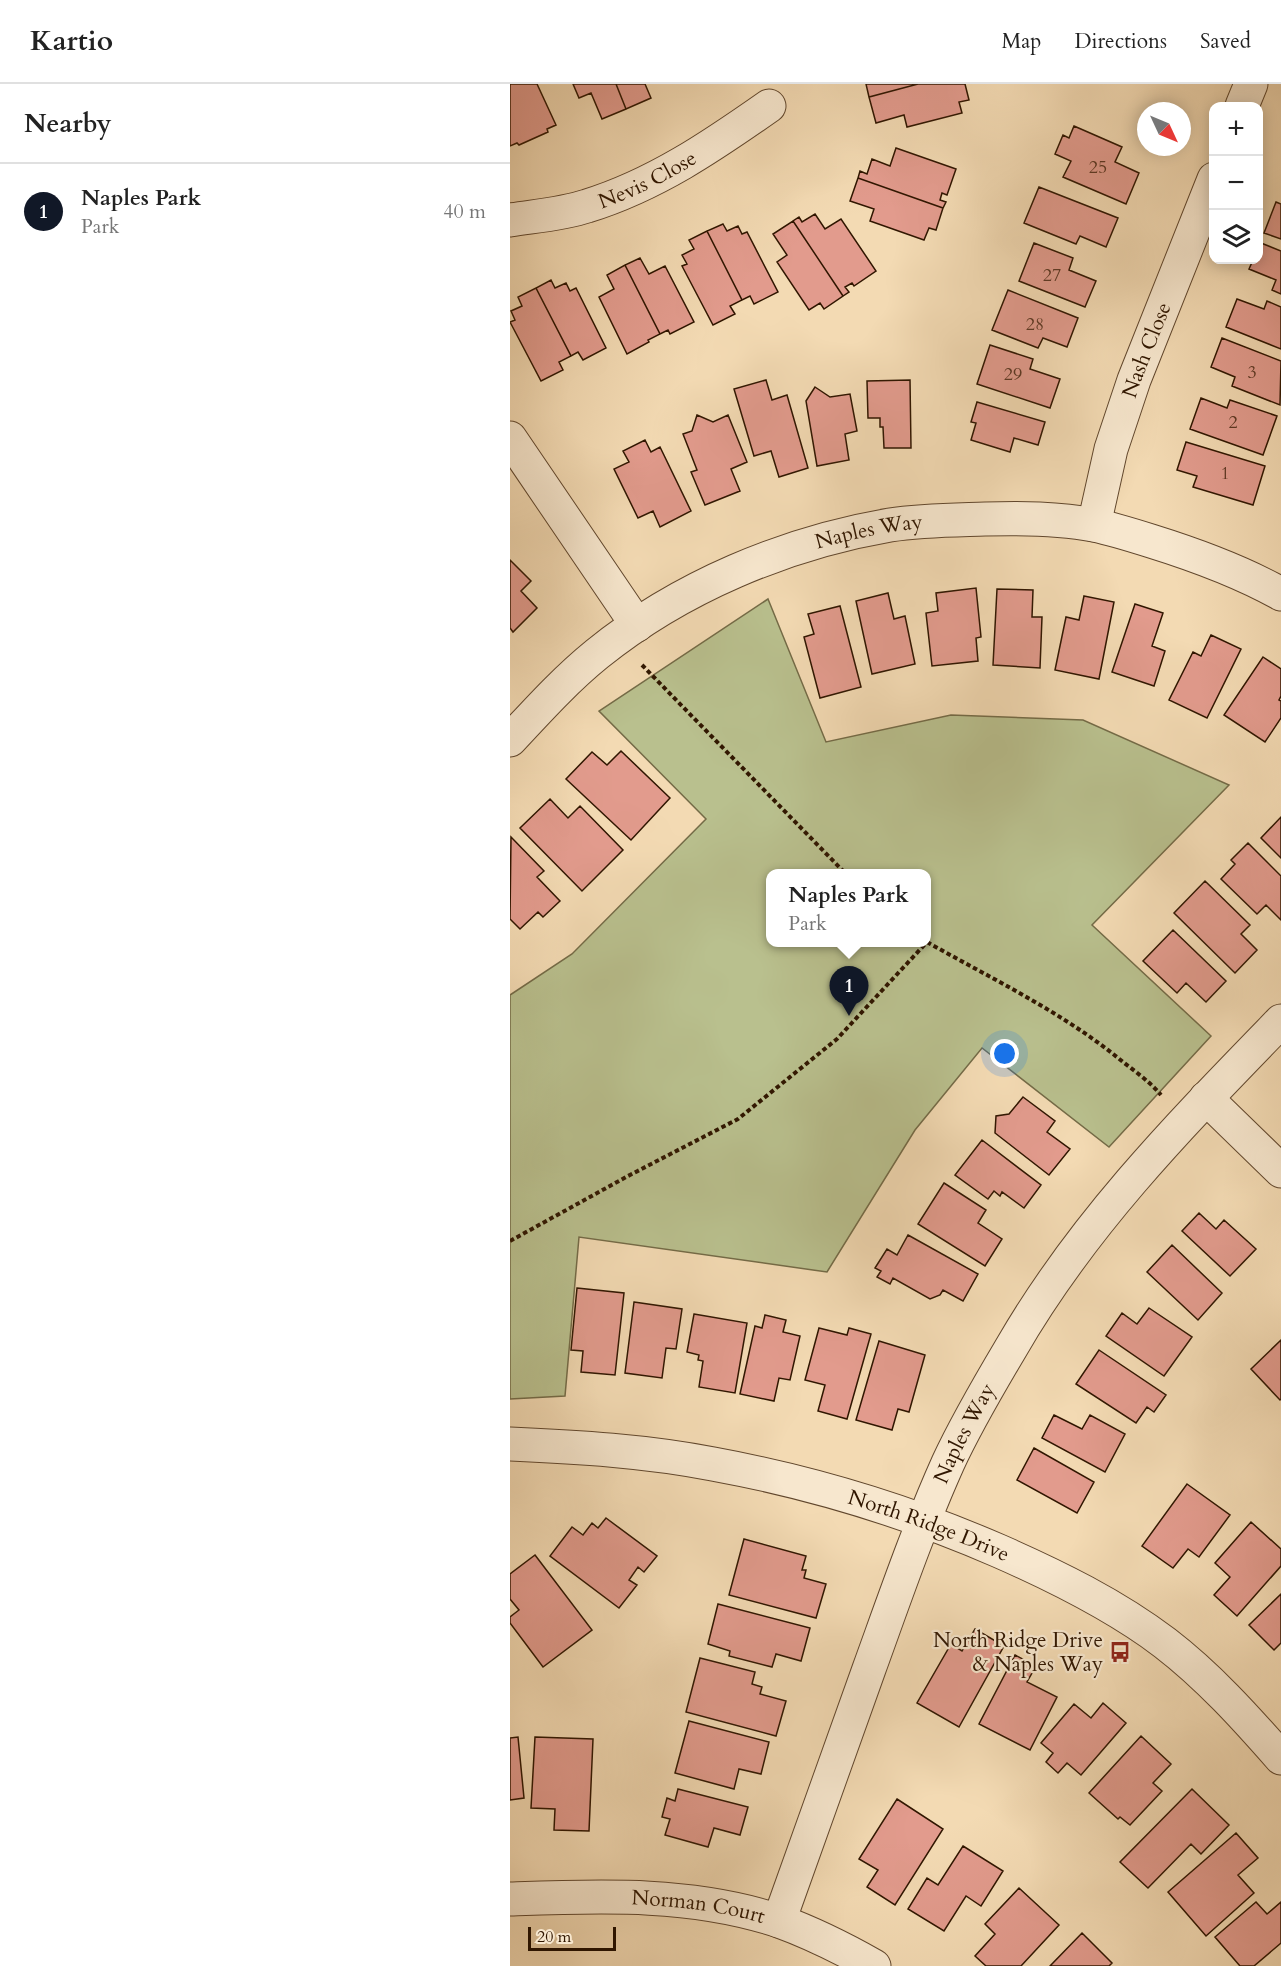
<!DOCTYPE html>
<meta charset="utf-8">
<style>
body{margin:0;font-family:Cardo,serif;background:#f6f6f6;color:#222}
.controls{position:absolute;right:18px;top:18px;display:grid;overflow:hidden;border-radius:12px;box-shadow:0 3px 15px #0003}
.controls button{width:54px;height:54px;display:grid;place-items:center;padding:0;border:0;border-bottom:2px solid #e0e0e0;background:#fff;color:#222;font:30px sans-serif}
.compass{position:absolute;left:627px;top:18px;width:54px;height:54px;border-radius:50%;background:#fff;box-shadow:0 3px 15px #0003;rotate:134deg}
.scale{position:absolute;left:18px;bottom:15px;width:88px;box-sizing:border-box;padding-left:6px;border:3px solid #301600;border-top:0;font-size:16px;line-height:21px;white-space:nowrap;color:#301600;-webkit-text-stroke:4px #f7e7ce;paint-order:stroke}
.you{position:absolute;left:495px;top:970px;width:21px;height:21px;margin:-15px;border:4px solid #fff;border-radius:50%;background:#1a73e8;box-shadow:0 0 0 9px #1a73e833}
.badge{display:grid;place-items:center;width:39px;height:39px;border-radius:50%;background:#111827;color:#fff;font-size:20px;font-weight:700}
.pin{position:absolute;translate:-50% -50px;filter:drop-shadow(0 2px 3px #0008)}
.pin::after{content:'';position:absolute;top:32px;width:21px;height:18px;background:inherit;clip-path:polygon(0 0,100% 0,50% 100%)}
.popup{position:absolute;left:256px;top:785px;width:165px;height:78px;box-sizing:border-box;display:grid;place-content:center;border-radius:12px;background:#fff;filter:drop-shadow(0 2px 4px #0005);font-size:20px;white-space:nowrap;color:#767676}
.popup b{font-size:22px;color:#222}
.popup::after{content:'';position:absolute;left:50%;top:100%;margin-left:-12px;border:12px solid transparent;border-top-color:#fff}
.list{margin:0;padding:0;list-style:none}
h2{display:flex;justify-content:space-between;align-items:center;height:78px;margin:0;padding:0 24px;font-size:26px}
h2 small{font-size:20px;font-weight:400;color:#767676}
.list li{display:grid;grid-template-columns:39px 1fr auto;gap:18px;align-items:center;box-sizing:border-box;height:96px;padding:0 24px;border-top:2px solid #e0e0e0}
.list b{display:block;font-size:22px;white-space:nowrap}
.list p{margin:0;font-size:20px;white-space:nowrap;color:#767676}
.list em{font-size:20px;font-style:normal;color:#767676}
.icon{flex:none;width:33px;height:33px;fill:none;stroke:currentColor;stroke-width:2;stroke-linecap:round;stroke-linejoin:round}
.map{position:relative;flex:none;width:771px;height:1882px;overflow:hidden}
header{display:flex;align-items:center;gap:36px;box-sizing:border-box;height:84px;padding:0 30px;background:#fff;border-bottom:2px solid #e0e0e0}
header strong{font-size:28px}
nav{display:flex;gap:33px;margin-inline-start:auto;font-size:21px}
main{display:flex}
aside{flex:1;background:#fff}
.map>svg:first-child{display:block}
.green{fill:#b9c08e;stroke:#746b47;stroke-width:1.5;fill-rule:evenodd}
.building{fill:#e29b8d;stroke:#301600;stroke-width:1.5}
.lines{fill:none;stroke-linecap:round;stroke-linejoin:round}
.minor-casing{stroke:#61472d;stroke-width:35}
.path{stroke:#301600;stroke-width:4;stroke-dasharray:4.5 3;stroke-linecap:butt}
.minor{stroke:#f7e7ce;stroke-width:33}
.labels{text-anchor:middle;stroke-width:4.5;stroke-linejoin:round;paint-order:stroke}
.number-label{font-size:18px;fill:#5c3723}
.street-label{font-size:21px;fill:#301600;stroke:#f7e7ce}
.poi-label{font-size:21px;fill:#301600;stroke:#f7e7ce;text-anchor:end}
</style>
<header>
<strong>Kartio</strong>
<nav><a>Map</a><a>Directions</a><a>Saved</a></nav>
</header>
<main>
<aside>
<h2>Nearby<small></small></h2>
<ul class="list">
<li><span class="badge">1</span><div><b>Naples Park</b><p>Park</p></div><em>40 m</em></li>
</ul>
</aside>
<div class="map">
<svg width="771" height="1882" viewBox="0 0 771 1882">
<rect width="100%" height="100%" fill="#f3dab3"/>
<filter id="stains"><feTurbulence type="fractalNoise" baseFrequency=".00333" numOctaves="4"/><feColorMatrix values="0 0 0 0 .2 0 0 0 0 .09 0 0 0 0 .02 0 0 0 .5 -.17"/></filter>
<radialGradient id="worn" r=".72"><stop offset=".6" stop-color="#630" stop-opacity="0"/><stop offset="1" stop-color="#630" stop-opacity=".3"/></radialGradient>
<!-- green -->
<path class="green" d="M258 515 316 658 441 631 573 636 719 701 582 841 701 952 599 1063 472 964 405 1046 317 1188 69 1153 55 1312 0 1315V911L62 870 196 735 89 627ZM261 790H417V858H261Z"/>
<!-- building -->
<path class="building" d="M0 0H27L46 41 37 45 38 48 9 61 7 59 0 62Z
M63 0H106L116 25 92 35 81 9 69 14Z
M106 0H135L141 14 116 25Z
M356 0H408L359 13Z
M408 0H455L459 16 449 18 452 29 397 43 394 31 366 39 359 13Z
M564 42 612 63 605 78 629 89 616 120 553 93 561 77 545 70 553 51 559 54Z
M386 64 446 85 437 111 432 109 430 116 436 118 433 124 348 94 350 87 357 90 362 75 380 82Z
M348 94 433 124 426 146 419 144 414 156 360 137 364 125 340 117Z
M529 103 608 134 596 163 570 152 566 160 514 139Z
M766 118 771 120V155L754 149Z
M305 130 315 145 331 135 366 187 344 202 342 199 335 203 339 208 333 212 283 137 289 133 292 138Z
M283 137 333 212 314 225 310 219 299 226 267 178 277 171 263 150Z
M213 140 217 147 228 142 232 150 237 148 268 208 244 220 240 212 232 216 197 147Z
M197 147 232 216 220 222 225 230 203 241 172 182 177 180 172 171 184 165 179 156Z
M524 159 563 174 559 186 586 197 575 223 509 197Z
M751 159 771 167V210L762 206 766 196 739 185 743 176H748V163Z
M130 174 139 190 155 182 184 238 160 250 158 246 150 250 115 181Z
M115 181 150 250 138 256 139 258 117 270 89 213 104 205 97 191Z
M41 196 45 204 56 199 60 207 66 204 96 264 73 276 68 268 61 272 26 204Z
M26 204 61 272 49 278 53 286 31 297 0 238 5 236 1 227 12 222 8 213Z
M498 206 568 234 557 263 533 254 528 264 482 246Z
M727 215 754 225 757 217 771 223V265L716 243Z
M712 254 771 277 770 321 722 302 725 293 701 283Z
M480 261 523 275 520 285 550 295 540 324 467 300Z
M256 296 262 316 277 311 298 384 269 393 261 367 244 372 224 305Z
M400 296 401 364H374L373 343H370V334H358L357 297Z
M305 303 320 313 340 310 347 347 335 350 339 376 307 382 296 317Z
M691 314 717 324 720 316 767 332 753 371 680 345Z
M467 318 535 338 528 361 504 354 500 368 461 356 466 339 461 338Z
M187 331 203 338 218 331 237 378 221 385 230 407 195 421 181 388 187 386 173 350 182 347Z
M135 356 141 368 150 363 181 427 150 443 143 427 128 434 104 385 119 378 113 367Z
M676 358 755 382 743 421 683 403 687 392 667 386Z
M0 476 21 497 11 507 27 524 3 548 0 544Z
M466 504 471 553 466 554 468 577 422 582 416 529 428 527 426 509Z
M487 505 523 506 522 533H532L530 584 483 581Z
M378 509 384 535 395 532 405 580 362 590 346 517Z
M574 512 604 518 589 595 545 586 556 533 569 536Z
M625 520 653 529 642 562 655 567 644 602 602 588Z
M330 522 351 603 310 614 294 553 304 550 298 530Z
M701 551 731 565 697 634 659 616 683 568 691 572Z
M753 573 771 585V612L769 616 771 617V634L755 658 714 631Z
M111 667 160 714 121 756 56 695 82 668 97 681Z
M40 715 58 734 70 722 113 766 72 807 10 744Z
M771 733V774L751 754Z
M1 753 34 787 27 793 50 817 33 833 28 828 10 845 0 835Z
M738 759 771 792V836L756 821 747 830 711 795 725 780 721 776Z
M695 797 740 841 731 850 747 866 725 889 664 829Z
M663 846 716 897 696 918 676 899 667 909 633 877Z
M513 1013 545 1037 537 1048 560 1065 539 1091 485 1049 486 1032 499 1030Z
M472 1056 531 1101 514 1124 492 1108 490 1112 484 1107 478 1115 445 1091Z
M434 1099 476 1126 468 1139 492 1155 475 1182 408 1140Z
M689 1129 706 1145 714 1136 746 1165 720 1192 672 1147Z
M398 1151 468 1190 453 1217 433 1206 430 1211 420 1215 383 1194 380 1200 367 1193 371 1187 365 1184 377 1165 387 1171Z
M662 1161 712 1209 688 1236 637 1188Z
M67 1204 114 1209 105 1291 71 1288 73 1267 61 1266Z
M124 1218 172 1225 166 1265 156 1264 152 1294 115 1289Z
M639 1224 682 1253 654 1292 596 1252 612 1229 627 1240Z
M184 1230 237 1239 225 1309 189 1303 193 1277 188 1276 189 1271 177 1268Z
M255 1231 276 1236 273 1248 290 1252 280 1296 269 1294 264 1317 230 1310 245 1242 252 1244Z
M309 1244 337 1251 339 1244 361 1250 337 1335 308 1327 315 1301 295 1296Z
M771 1256V1315L770 1316 741 1285Z
M369 1257 415 1271 399 1328 388 1325 382 1346 346 1336Z
M589 1266 656 1311 644 1328 637 1323 626 1339 566 1300Z
M544 1331 572 1345 580 1331 615 1350 595 1388 532 1354Z
M524 1364 584 1398 567 1429 507 1396Z
M677 1400 720 1431 689 1473 678 1465 663 1484 632 1462Z
M96 1434 147 1472 134 1488 128 1483 119 1496 127 1501 109 1524 40 1472 62 1443 73 1451 82 1439 88 1444Z
M741 1438 771 1465V1482L727 1532 704 1511 720 1493 705 1479Z
M234 1455 296 1472 292 1486H296L294 1494 316 1500 306 1534 219 1511Z
M25 1471 82 1546 33 1583 0 1539V1533L9 1526 0 1515V1490Z
M771 1510V1559L764 1566 739 1541Z
M208 1520 300 1544 291 1577 266 1570 262 1583 219 1572 220 1567 198 1560Z
M465 1545 494 1562 449 1643 407 1619 441 1560 452 1567Z
M505 1571 526 1582 517 1598 547 1613 520 1666 469 1640Z
M190 1574 245 1588 242 1600 252 1603 250 1610 276 1617 266 1652 176 1628Z
M593 1619 616 1639 571 1691 557 1679 548 1689 536 1678 543 1669 531 1659 564 1620 581 1634Z
M179 1637 259 1658 251 1690 229 1685 224 1705 165 1689Z
M631 1652 661 1680 643 1699 652 1707 620 1741 610 1733 608 1735 579 1709Z
M8 1653 14 1714 0 1716V1654Z
M25 1653 83 1655 79 1747 44 1746 45 1725 21 1724Z
M168 1705 238 1723 230 1751 204 1744 198 1763 155 1751 160 1735 152 1733 157 1714 165 1717Z
M682 1705 719 1741 691 1770 681 1760 638 1804 610 1778Z
M387 1715 433 1745 385 1821 357 1803 368 1786 349 1775Z
M726 1749 748 1774 728 1791 744 1809 696 1852 658 1808Z
M453 1762 493 1787 471 1822 456 1812 434 1847 398 1825 417 1794 428 1801Z
M509 1804 549 1841 511 1882H476L465 1872 485 1850 475 1840Z
M746 1818 757 1830 771 1818V1859L744 1882H730L705 1853Z
M572 1849 602 1879 599 1882H540Z"/>
<g class="lines">
<defs>
<g id="minor">
<path d="M732 22 741 0"/>
<path id="s1" d="M0 136C26 132 53 130 77 122 145 101 202 62 259 22"/>
<path d="M0 354 127 541"/>
<path id="s2" d="M584 441 601 365 624 296 704 95"/>
<path id="s3" d="M0 656C28 626 55 596 87 570 170 503 275 459 380 441 411 436 443 436 475 435 511 434 548 434 584 441 603 445 622 451 641 457 686 471 730 487 771 510"/>
<path d="M696 1014 771 1087"/>
<path id="s4" d="M0 1360C68 1363 136 1367 203 1380 301 1398 397 1427 489 1467 546 1492 605 1521 655 1559 698 1592 735 1633 771 1674"/>
<path id="s5" d="M0 1815C90 1812 182 1808 269 1837 302 1849 334 1865 364 1882"/>
<path id="s6" d="M269 1837C299 1753 329 1669 359 1585 384 1516 408 1446 438 1379 456 1340 479 1301 501 1264 573 1139 672 1039 771 937"/>
</g>
</defs>
<!-- minor casing -->
<use href="#minor" class="minor-casing"/>
<!-- path -->
<path class="path" d="M132 581 336 790
M417 858C484 896 554 929 613 978 626 988 640 998 651 1011
M0 1157 118 1092 228 1035 327 955 417 858"/>
<!-- minor -->
<use href="#minor" class="minor"/>
</g>
<!-- icons -->
<defs>
<symbol id="bus-bare" viewBox="-9 -9 18 18"><path d="M-5-6H5V4H4V6H2V4H-2V6H-4V4H-5ZM-3.5-4V0h7V-4ZM-3.5 1.2v1.5H-2V1.2ZM2 1.2v1.5H3.5V1.2Z" fill="#8f2418" stroke="#f7e7ce" stroke-width="2.5" paint-order="stroke"/></symbol>
</defs>
<g fill-rule="evenodd">
<use href="#bus-bare" x="595" y="1553" width="30" height="30"/>
</g>
<g class="labels">
<!-- number labels -->
<g class="number-label">
<text x="588" y="89">25</text>
<text x="542" y="197">27</text>
<text x="525" y="246">28</text>
<text x="742" y="294">3</text>
<text x="503" y="296">29</text>
<text x="723" y="344">2</text>
<text x="715" y="395">1</text>
</g>
<!-- street labels -->
<g class="street-label">
<text dy="7" stroke="none"><textPath href="#s1" startOffset="144">Nevis Close</textPath></text>
<text dy="7" stroke="none"><textPath href="#s2" startOffset="183">Nash Close</textPath></text>
<text dy="7" stroke="none"><textPath href="#s3" startOffset="424">Naples Way</textPath></text>
<text dy="7" stroke="none"><textPath href="#s6" startOffset="522">Naples Way</textPath></text>
<text dy="7" stroke="none"><textPath href="#s4" startOffset="429">North Ridge Drive</textPath></text>
<text dy="7" stroke="none"><textPath href="#s5" startOffset="189">Norman Court</textPath></text>
</g>
<!-- poi labels -->
<g class="poi-label">
<text x="593" y="1563">North Ridge Drive<tspan x="593" dy="24">&amp; Naples Way</tspan></text>
</g>
</g>
<rect width="100%" height="100%" filter="url(#stains)"/>
<rect width="100%" height="100%" fill="url(#worn)"/>
</svg>
<div class="controls">
<button>+</button>
<button>−</button>
<button><svg class="icon" aria-label="layers" viewBox="0 0 24 24"><path d="M12 4l9 5-9 5-9-5zM3 14l9 5 9-5"/></svg></button>
</div>
<svg class="compass" viewBox="-18 -18 36 36"><path d="M0-13l5 13h-10z" fill="#e53935"/><path d="M0 13l5-13h-10z" fill="#767676"/></svg>
<div class="scale">20 m</div>
<div class="you"></div>
<div class="pin badge" style="left:339px;top:932px">1</div>
<div class="popup"><b>Naples Park</b>Park</div>
</div>
</main>
